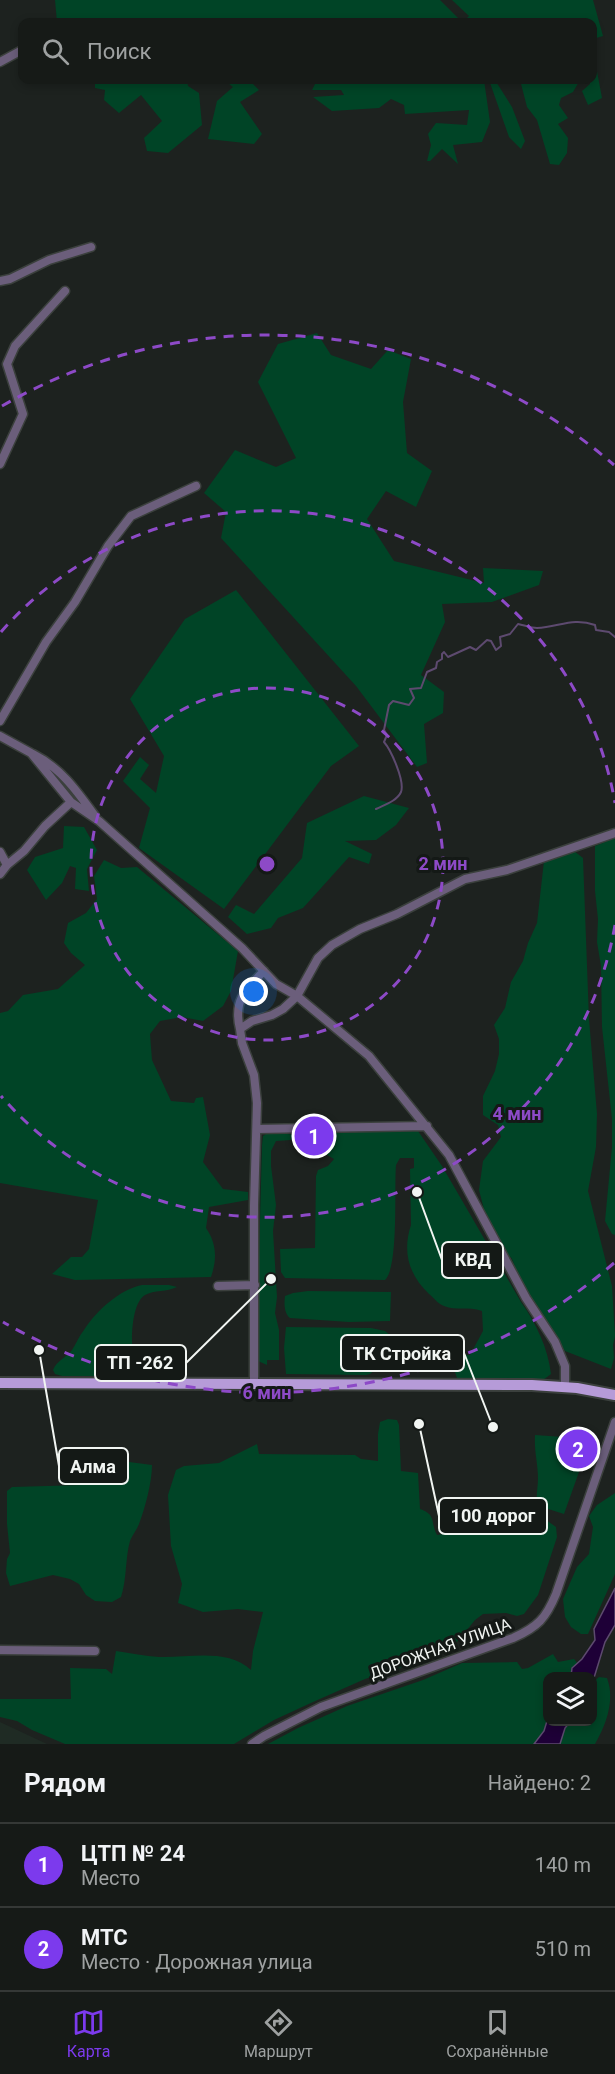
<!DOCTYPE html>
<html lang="ru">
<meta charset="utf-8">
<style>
body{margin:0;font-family:Roboto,sans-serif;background:#1f2320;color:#f1f3f6}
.controls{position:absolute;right:18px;bottom:18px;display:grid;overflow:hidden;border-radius:12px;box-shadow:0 3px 9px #0003}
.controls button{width:54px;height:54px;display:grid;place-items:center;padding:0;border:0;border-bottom:2px solid #353836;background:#161a17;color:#f1f3f6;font:30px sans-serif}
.you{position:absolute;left:254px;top:992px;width:21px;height:21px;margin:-15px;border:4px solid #fff;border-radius:50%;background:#1a73e8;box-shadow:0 0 0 9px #1a73e833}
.badge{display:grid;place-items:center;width:39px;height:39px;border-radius:50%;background:#7c3aed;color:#fff;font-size:20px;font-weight:700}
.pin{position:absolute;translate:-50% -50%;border:3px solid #fff;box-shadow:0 2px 6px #0006}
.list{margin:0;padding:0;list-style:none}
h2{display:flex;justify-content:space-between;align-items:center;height:78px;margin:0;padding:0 24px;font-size:26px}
h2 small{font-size:20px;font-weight:400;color:#9ea1a1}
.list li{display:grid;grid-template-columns:39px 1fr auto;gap:18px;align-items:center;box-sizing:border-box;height:84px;padding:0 24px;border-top:2px solid #353836}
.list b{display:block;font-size:22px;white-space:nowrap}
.list p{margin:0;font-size:20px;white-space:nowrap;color:#9ea1a1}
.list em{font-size:20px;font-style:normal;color:#9ea1a1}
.icon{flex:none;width:33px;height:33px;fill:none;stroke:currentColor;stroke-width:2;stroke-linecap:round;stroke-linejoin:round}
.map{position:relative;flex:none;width:615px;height:1744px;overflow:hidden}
.search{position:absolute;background:#161a17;box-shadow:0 3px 9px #0003;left:18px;right:18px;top:18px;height:66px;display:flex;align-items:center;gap:15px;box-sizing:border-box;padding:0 21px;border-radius:12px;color:#9ea1a1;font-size:22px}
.sheet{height:246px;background:#161a17}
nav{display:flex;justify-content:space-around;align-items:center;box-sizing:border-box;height:84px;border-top:2px solid #353836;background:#161a17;font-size:16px;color:#9ea1a1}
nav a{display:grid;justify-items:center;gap:3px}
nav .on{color:#7c3aed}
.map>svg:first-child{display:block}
.built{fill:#1f2b24}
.green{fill:#004426}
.water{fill:#1e0037;stroke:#5d4a6f;stroke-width:1.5}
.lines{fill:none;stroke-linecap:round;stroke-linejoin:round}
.stream{stroke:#5d4a6f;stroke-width:2}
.minor-casing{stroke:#3b403d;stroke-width:11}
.major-casing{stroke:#3b403d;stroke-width:14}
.minor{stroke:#6b5e7b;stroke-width:8}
.major{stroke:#b69bd8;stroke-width:10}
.ring{fill:none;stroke:#8d4ac7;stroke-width:3;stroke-dasharray:10 8}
.labels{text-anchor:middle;stroke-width:6;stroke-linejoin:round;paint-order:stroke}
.street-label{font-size:16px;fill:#f1f5f2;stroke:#141916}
.centre{fill:#8d4ac7;stroke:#141916;stroke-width:3}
.ring-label{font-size:18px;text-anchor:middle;font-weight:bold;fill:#8d4ac7;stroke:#141916;stroke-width:6;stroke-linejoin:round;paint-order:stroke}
.leader{fill:none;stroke:#f1f5f2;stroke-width:2}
.callout-dot{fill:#f1f5f2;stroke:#141916;stroke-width:2}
.callout{fill:#141916;stroke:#f1f5f2;stroke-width:2}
.callout-label{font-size:18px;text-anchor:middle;font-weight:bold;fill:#f1f5f2}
</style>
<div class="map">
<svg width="615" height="1744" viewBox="0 0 615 1744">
<rect width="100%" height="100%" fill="#1d221f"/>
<!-- built -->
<path class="built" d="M0 1722 47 1744H0Z"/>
<!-- green -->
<path class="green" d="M55 0H440L462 22H57Z
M452 0H593L603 36 593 39 592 22H463L469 16Z
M593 50 602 98 588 105 582 91 590 84V80H592Z
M95 80H187L188 86 199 93 202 125 168 153 147 151 144 138 162 121 141 95 119 113 104 100 105 90 95 88Z
M224 80H249L259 90 240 102 262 134 254 144 208 139 217 101 233 87Z
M317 80H484L490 122 482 142 453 145 458 164 442 149 430 161H427L431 145 428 134 436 123 467 125 469 110 405 114 404 105 391 99 379 108 332 111 313 97 344 95 341 90H312Z
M489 80H495L512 107 525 141 521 149 509 137Z
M520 80H580L573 92 561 98 559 105 568 118 558 124 568 138 567 153 559 165 550 164 537 120 527 107Z
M317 333 331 355 371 369 388 350 411 359 403 402 407 453 432 471 416 507 386 491 367 519 394 561 484 583 483 568 543 571 539 585 492 602 442 604 445 622 421 675 444 692 443 713 424 724 427 763 417 767 356 686 221 538 226 512 204 493 235 450 276 467 296 458 258 382 278 344Z
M236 590 359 746 331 766 224 909 139 848 150 808 123 781 140 757 149 765 140 779 156 793 164 756 130 699 185 619Z
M364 796 409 808 396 825 376 840 345 841 372 854 369 864 349 857 303 908 278 918 271 928 247 934 228 917 236 905 254 914 302 858 307 823Z
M64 826 84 827 97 850 87 869 89 891 75 889 76 868 70 866 62 883 46 900 27 870 35 857 63 848Z
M615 838V1235L612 1234 605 1221 612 1147V1119L602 1027 601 966 597 942 598 919 595 891V846Z
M574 851 583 858 589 1019 597 1114 596 1147 588 1191 612 1286 615 1336 613 1345 614 1358 611 1369 565 1351 552 1334 520 1280 512 1259 497 1240 486 1217 479 1190 483 1161 501 1137 498 1125 483 1115V1096L495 1071 499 1054V1039L494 1025 505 1008 511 982 523 961 528 943 537 923 544 861Z
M104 860 121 868 137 867 238 951 231 991 223 1006 203 1021 182 1017 160 1021 150 1034 152 1060 171 1101 194 1103 196 1098 203 1097 210 1135 203 1162 223 1189 248 1192V1200L209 1207 206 1228C217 1244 217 1259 211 1277L75 1280 52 1274 71 1257H82L89 1249 98 1200 0 1183V1013L8 1011 23 995 58 989 85 965 71 953 64 943 68 923 86 913 97 899 94 876Z
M391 1130 418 1131 442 1166 521 1302C536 1323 548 1348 551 1374L543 1380 457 1378 454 1369 377 1368 370 1374 366 1375 286 1374 284 1348 286 1327 371 1328 385 1331C393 1339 410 1342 422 1343L429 1335 448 1334 450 1355H470L483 1331 482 1311C468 1306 456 1311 444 1306 438 1304 434 1298 429 1294 409 1275 402 1252 411 1225L410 1169 414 1168V1158H400L396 1165C394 1188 399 1267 385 1280L285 1278 281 1272 280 1249 315 1248 316 1176 318 1170 328 1166 334 1159 327 1155 325 1141 336 1133Z
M282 1133 294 1135 291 1140 276 1141 271 1151V1166L276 1205 273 1231 277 1297 275 1313 279 1330V1360H267V1365L258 1361 257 1332 262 1145 263 1136 266 1134Z
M142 1285H169L177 1287C167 1292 154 1290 145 1295 128 1305 130 1363 138 1376H62L55 1374 53 1370C57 1360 66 1358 72 1350 76 1344 79 1336 84 1330 97 1310 119 1290 142 1285Z
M308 1291 391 1292 390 1321 349 1322 290 1318C284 1313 284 1303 285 1296L293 1293Z
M388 1419 397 1420 399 1425 401 1471 418 1473 420 1509C437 1515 430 1522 437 1535L444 1534 445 1530 450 1526 455 1512 459 1510 488 1512 487 1524 492 1528C520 1523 527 1504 556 1527L557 1537 538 1595 524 1614 517 1616 506 1613 483 1614 475 1620 458 1641 436 1654 418 1662 365 1679 313 1702 274 1720 234 1744H65L32 1730 17 1721 0 1717V1699H71L70 1668 106 1669 112 1674 116 1651C131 1653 145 1656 159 1657 189 1658 228 1648 251 1670L253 1651 263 1612 238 1609 203 1612 178 1603 182 1584 171 1546 168 1495 176 1470 184 1466 219 1463 257 1444 259 1454 355 1455 361 1459 378 1461V1434L380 1422Z
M535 1435 563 1437 559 1450 563 1459 578 1465 579 1472 564 1514 545 1508 537 1503C536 1494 538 1487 538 1478 538 1464 534 1451 535 1435Z
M89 1460H114L152 1465C152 1482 145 1508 139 1524 137 1530 132 1535 130 1541 125 1559 127 1579 121 1597L112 1602 95 1601 86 1595 79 1584 70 1579 53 1575 10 1586 6 1573 7 1559 10 1553 7 1524V1491L12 1487 82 1485 85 1467Z
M615 1493V1574L588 1634H581L571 1627 565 1617 563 1599 577 1567 589 1554 593 1527 589 1516 597 1505Z
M553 1654 558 1662 574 1659 588 1676H548V1722H592L593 1682 599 1677 607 1678C615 1699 607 1723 595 1744H268L298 1728 347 1706 423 1680 462 1663 517 1662 522 1669 528 1668Z"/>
<!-- water -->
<path class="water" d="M615 1588V1625L605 1642 593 1681 592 1676H571L572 1668 582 1659 595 1640 594 1629Z
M547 1721 570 1722 565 1728 560 1744H534L544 1731Z"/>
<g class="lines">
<!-- stream -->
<path class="stream" d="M376 809C384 805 397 801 401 792 405 781 391 750 384 742L387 735 384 730 389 705 393 701 409 705 414 698 410 689 421 688 427 672 436 668 437 662 442 659V654L444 652 448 657 470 647 476 650 487 640 491 641 496 650 501 646 500 637 510 634 518 624C524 625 531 628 537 628 559 627 573 617 595 625L596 630 609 632 615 637"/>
<defs>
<path id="minor" d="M0 62 22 50
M0 281 10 279 49 260 91 247
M0 464 23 414 7 364 15 346 65 291
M0 721 46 642 75 602 108 546 131 516 196 486
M0 736 31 753 71 802 99 821 242 948 276 984 297 996 369 1056 449 1155 526 1298 555 1342 565 1366V1387
M33 754C61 768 77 791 95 816
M0 852 7 865 0 874
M7 865 24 851 45 826 71 802
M240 1029C233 1001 245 990 264 971
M257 1129 427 1126
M218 1286 255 1285
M254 1385V1205L257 1103 254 1075 242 1043 240 1029 252 1021 272 1015 283 1009 297 996 318 958 332 945 360 929 397 914 465 879 507 870 615 833
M0 1650 95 1651
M252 1744 264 1736 321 1707 513 1638C538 1627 546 1618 556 1594L615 1422"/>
<path id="major" d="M0 1383 532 1385 577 1388 615 1395"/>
</defs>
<!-- minor casing -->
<use href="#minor" class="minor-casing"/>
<!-- major casing -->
<use href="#major" class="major-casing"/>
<!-- minor -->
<use href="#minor" class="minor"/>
<!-- major -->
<use href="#major" class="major"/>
</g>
<!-- distance rings -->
<g class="ring">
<circle cx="267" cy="864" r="176"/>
<path d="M615 925A353 353 0 0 1 1 1096M1 632A353 353 0 0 1 615 803"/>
<path d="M614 1263A529 529 0 0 1 3 1322M2 406A529 529 0 0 1 614 465"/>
</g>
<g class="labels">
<!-- street labels -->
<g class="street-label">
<text transform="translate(440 1648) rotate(-20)" y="6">ДОРОЖНАЯ УЛИЦА</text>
</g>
</g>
<circle cx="267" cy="864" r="9" class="centre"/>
<g class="ring-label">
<text x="443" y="870">2 мин</text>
<text x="517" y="1120">4 мин</text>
<text x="267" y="1399">6 мин</text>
</g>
<!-- callouts -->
<path class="leader" d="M417 1192L442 1260M493 1427L464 1353M271 1279L186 1363M39 1350L59 1466M419 1424L439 1516"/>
<g class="callout-dot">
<circle cx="417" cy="1192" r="6"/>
<circle cx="493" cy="1427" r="6"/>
<circle cx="271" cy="1279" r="6"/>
<circle cx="39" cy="1350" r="6"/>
<circle cx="419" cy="1424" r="6"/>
</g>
<g class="callout">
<rect x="442" y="1242" width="61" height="36" rx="6"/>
<rect x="341" y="1335" width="123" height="36" rx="6"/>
<rect x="95" y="1345" width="91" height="36" rx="6"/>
<rect x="59" y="1448" width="69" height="36" rx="6"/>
<rect x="439" y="1498" width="108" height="36" rx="6"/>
</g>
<g class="callout-label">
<text x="473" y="1266">КВД</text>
<text x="402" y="1360">ТК Стройка</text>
<text x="140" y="1369">ТП -262</text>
<text x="93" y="1473">Алма</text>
<text x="493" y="1522">100 дорог</text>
</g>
</svg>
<div class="controls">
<button><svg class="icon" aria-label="layers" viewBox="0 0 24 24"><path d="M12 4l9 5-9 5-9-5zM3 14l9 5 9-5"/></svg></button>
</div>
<div class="you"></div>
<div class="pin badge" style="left:314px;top:1136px">1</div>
<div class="pin badge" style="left:578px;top:1449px">2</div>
<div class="search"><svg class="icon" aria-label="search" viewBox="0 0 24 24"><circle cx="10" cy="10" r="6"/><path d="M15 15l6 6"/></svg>Поиск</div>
</div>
<section class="sheet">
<h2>Рядом<small>Найдено: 2</small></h2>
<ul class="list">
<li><span class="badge">1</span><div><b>ЦТП № 24</b><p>Место</p></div><em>140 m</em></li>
<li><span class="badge">2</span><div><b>МТС</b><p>Место · Дорожная улица</p></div><em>510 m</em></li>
</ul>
</section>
<nav>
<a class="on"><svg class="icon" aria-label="map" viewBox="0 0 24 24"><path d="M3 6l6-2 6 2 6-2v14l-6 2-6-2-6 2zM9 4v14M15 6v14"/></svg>Карта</a>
<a><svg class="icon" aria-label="directions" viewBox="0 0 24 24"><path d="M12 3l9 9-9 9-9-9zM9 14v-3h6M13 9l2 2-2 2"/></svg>Маршрут</a>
<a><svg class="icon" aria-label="saved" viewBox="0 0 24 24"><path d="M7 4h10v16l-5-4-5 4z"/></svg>Сохранённые</a>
</nav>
